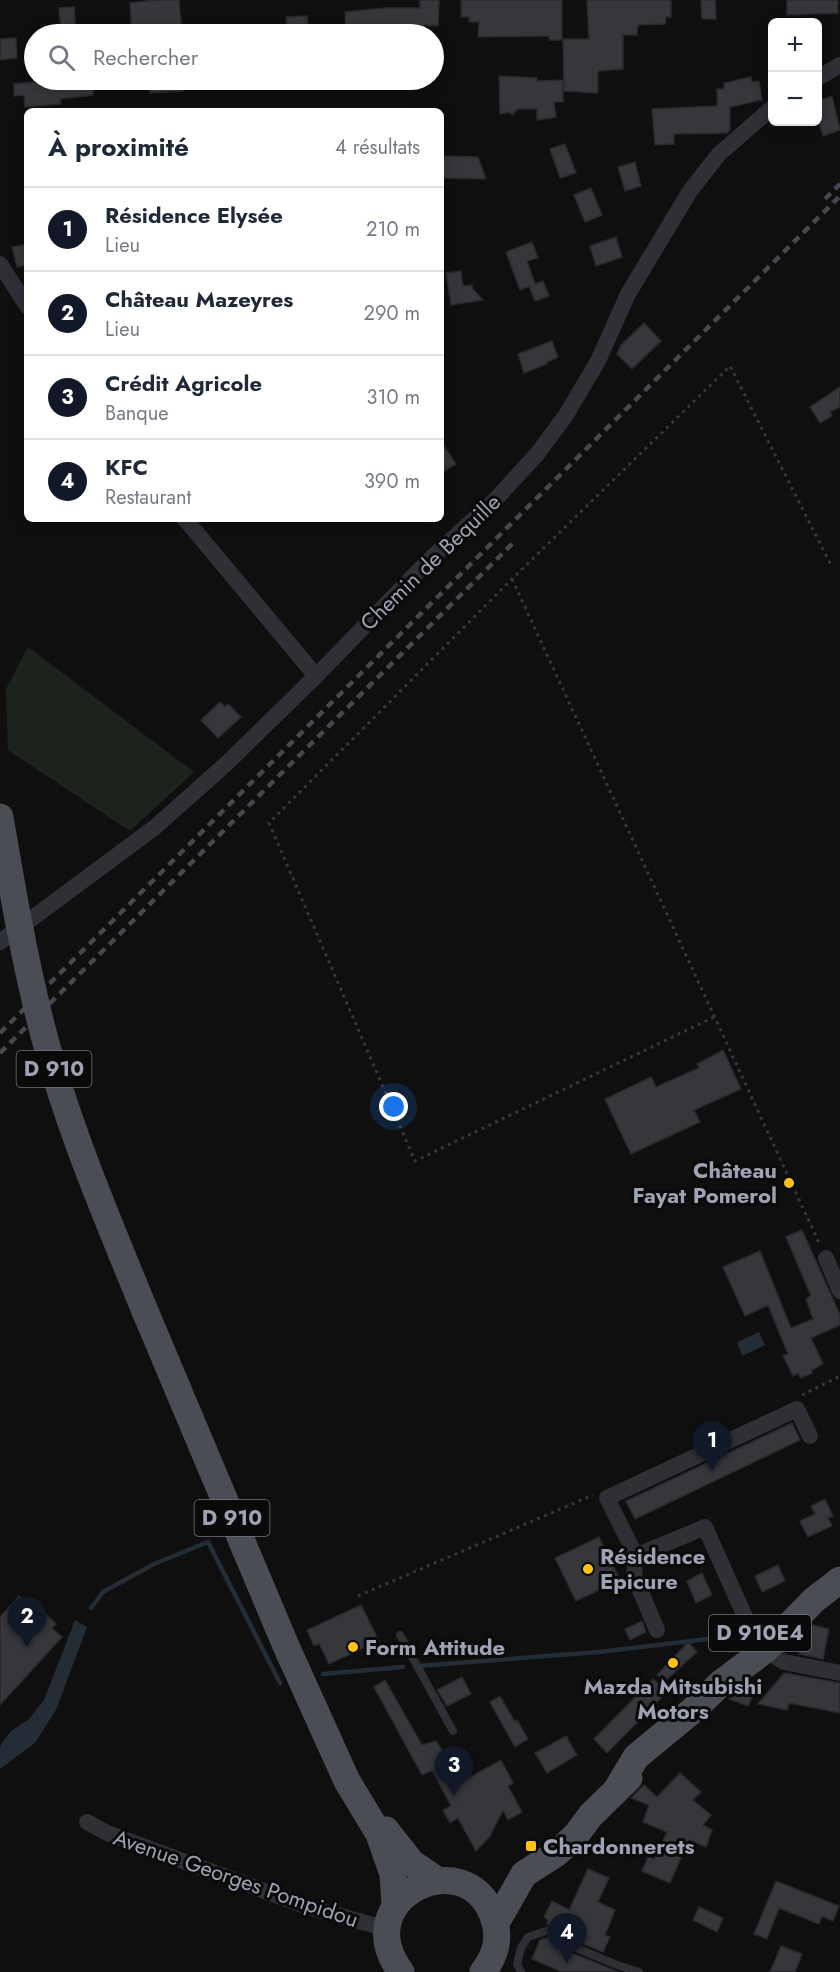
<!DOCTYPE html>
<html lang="fr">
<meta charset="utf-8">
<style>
body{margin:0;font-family:Jost,sans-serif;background:#f2f2f3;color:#1f2937}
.controls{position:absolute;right:18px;top:18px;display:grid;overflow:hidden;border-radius:9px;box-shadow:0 3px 15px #0003}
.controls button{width:54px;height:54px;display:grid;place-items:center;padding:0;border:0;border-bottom:2px solid #e0e1e3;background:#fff;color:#1f2937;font:30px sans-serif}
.you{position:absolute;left:394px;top:1107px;width:21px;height:21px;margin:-15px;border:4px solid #fff;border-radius:50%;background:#1a73e8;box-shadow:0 0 0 9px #1a73e833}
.badge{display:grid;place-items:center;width:39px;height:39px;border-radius:50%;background:#111827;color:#fff;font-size:20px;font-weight:700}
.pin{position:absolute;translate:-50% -50px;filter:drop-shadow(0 2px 3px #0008)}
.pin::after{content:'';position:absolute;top:32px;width:21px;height:18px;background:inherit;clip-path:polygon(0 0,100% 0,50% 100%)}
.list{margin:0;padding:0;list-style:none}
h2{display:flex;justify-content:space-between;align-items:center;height:78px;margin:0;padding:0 24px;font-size:26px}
h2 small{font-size:20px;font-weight:400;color:#747a83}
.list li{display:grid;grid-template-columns:39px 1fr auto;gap:18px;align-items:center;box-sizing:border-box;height:84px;padding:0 24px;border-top:2px solid #e0e1e3}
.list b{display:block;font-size:22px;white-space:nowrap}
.list p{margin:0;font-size:20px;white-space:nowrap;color:#747a83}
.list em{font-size:20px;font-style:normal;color:#747a83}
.icon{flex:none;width:33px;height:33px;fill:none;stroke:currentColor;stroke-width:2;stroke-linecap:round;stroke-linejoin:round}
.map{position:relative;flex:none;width:840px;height:1972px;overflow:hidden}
.search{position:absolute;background:#fff;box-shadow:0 3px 15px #0003;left:24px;top:24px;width:420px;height:66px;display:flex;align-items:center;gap:15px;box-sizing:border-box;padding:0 21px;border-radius:33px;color:#747a83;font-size:22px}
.panel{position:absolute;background:#fff;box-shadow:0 3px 15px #0003;left:24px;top:108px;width:420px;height:414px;border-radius:9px}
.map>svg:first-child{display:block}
.green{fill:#1b231c}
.water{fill:#242c35}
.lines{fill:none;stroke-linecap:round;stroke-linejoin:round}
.stream{stroke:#242c35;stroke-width:4.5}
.building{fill:#36373b;stroke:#29292d;stroke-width:1.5}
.path{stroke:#35373d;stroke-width:3;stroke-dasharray:3 4.5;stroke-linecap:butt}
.service{stroke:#2f3036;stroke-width:8}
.minor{stroke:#2f3036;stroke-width:16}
.primary{stroke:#4b4d55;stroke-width:27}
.rail{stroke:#46484f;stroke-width:4.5;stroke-dasharray:8 6;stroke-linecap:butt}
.primary-bridge{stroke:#4b4d55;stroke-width:27}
.poi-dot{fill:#ffc318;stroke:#0a0a0b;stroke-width:2}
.labels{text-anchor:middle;stroke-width:6;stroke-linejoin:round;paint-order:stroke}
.shield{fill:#0a0a0b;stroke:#727581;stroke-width:1.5}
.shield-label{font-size:21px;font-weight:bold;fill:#9ea3b3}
.street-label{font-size:22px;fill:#9ea3b3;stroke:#0a0a0b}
.poi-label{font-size:22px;font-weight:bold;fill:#9ea3b3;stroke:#0a0a0b;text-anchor:start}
</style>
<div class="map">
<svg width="840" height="1972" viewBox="0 0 840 1972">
<rect width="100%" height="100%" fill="#0f0f10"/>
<!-- green -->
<path class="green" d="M28 647 194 772 130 831 8 750 6 689Z"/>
<!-- water -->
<path class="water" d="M759 1332 765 1345 742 1356 737 1342Z
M75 1620 87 1627 56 1710 35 1743 0 1769V1748L2 1743 11 1731 29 1719 44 1700Z"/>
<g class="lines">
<!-- stream -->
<path class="stream" d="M91 1608 103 1592 154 1564 208 1542 280 1683
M418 1666 599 1652 741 1635
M323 1674 403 1667"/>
</g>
<!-- building -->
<path class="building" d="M155 0H179L182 34H132L130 3Z
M420 0H439L438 26 425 25V31H390L389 33 346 34 345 12 385 8H420Z
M461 0H562V40H549V36L478 37 479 22H469V17H461Z
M587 0H671V17H666L665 24 638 25 637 35H623V69L598 71V93L564 91 563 39H589Z
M701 0H715L716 19H702Z
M787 0H838V13L787 15Z
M74 7 76 34H61L59 8Z
M307 16 309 34H288L286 17Z
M16 38 17 58 0 60V39Z
M499 76 537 78V81L563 80V102H554L556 117 537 120V109H518L512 115 509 112 500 114Z
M751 77 752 82 759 81 762 100 730 107V130L727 133 674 134V144L655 145 652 109 717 106V89H724V83Z
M54 80 93 81V95L60 99 61 104 25 107 24 95 14 96V84Z
M149 80H182L183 91 150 93Z
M832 96 840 130 823 136 818 119V101Z
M565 144 576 173 560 178 550 149Z
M441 156 478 157 486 179 441 178Z
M635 162 641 186 625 191 618 167Z
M591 188 602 215 585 222 574 195Z
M616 237 622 257 596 266 590 246Z
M532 242 538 258 527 261 535 284 543 281 549 296 535 301 529 286 520 290 506 252Z
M27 244V265L17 267 12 247Z
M461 271 463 286 472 285 473 289 483 300 451 305 446 273Z
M644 323 661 341 632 369 617 354 621 345Z
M552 341 558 357 547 362V364L524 373 518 354Z
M840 387V407L830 412 832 416 820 423 810 407Z
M441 441 456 464 441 473Z
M220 702 225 707 228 704 241 717 218 738 201 720Z
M723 1050 741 1089 694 1110 700 1122 631 1154 605 1099 651 1077 656 1087 699 1068 697 1064Z
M802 1230 840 1315V1325L811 1338 823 1364 812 1370V1373L801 1378 798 1373 793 1376 783 1356 788 1354 768 1305 745 1316 723 1267 760 1251 791 1328 813 1319 806 1299 811 1296 786 1237Z
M792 1423 800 1440 635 1519 626 1501Z
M825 1499 833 1516 828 1518 832 1526 808 1537 800 1521 815 1514 811 1506Z
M599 1537 620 1580 576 1601 555 1558Z
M778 1565 785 1581 762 1592 755 1576Z
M702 1573 712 1595 696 1603 687 1581Z
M19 1596 35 1611 40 1608 56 1624 52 1628 62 1637 0 1705V1617Z
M361 1605 379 1641 329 1664 319 1643 314 1646 307 1630Z
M642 1621 646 1632 630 1640 625 1629Z
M813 1625 829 1629 823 1659 799 1654 803 1634Z
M688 1642 697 1652 664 1682 657 1675Z
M784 1673 840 1683V1713L789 1703 787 1710 758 1704Z
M462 1677 471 1694 447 1706 437 1690Z
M653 1679 667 1692 607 1753 594 1739Z
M385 1680 422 1745 436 1741 463 1781 501 1760 513 1783 508 1786 522 1812 508 1820 503 1810 490 1836 476 1851 458 1818 450 1823 443 1810 451 1806 432 1770 422 1775 374 1687Z
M742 1687 753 1695 748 1706 729 1699Z
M500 1696 515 1722 517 1720 528 1739 515 1747 490 1702Z
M566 1736 577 1755 547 1773 535 1753Z
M680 1773 701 1792 693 1800 711 1815 703 1825 712 1830 706 1847 689 1840 670 1883 642 1871 648 1857 654 1859 667 1832 643 1822 649 1805 631 1798 644 1785 657 1797Z
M588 1869 609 1878 598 1902 615 1910 605 1935 610 1937 603 1952 578 1942 569 1931 547 1924 548 1920 544 1917 552 1901 569 1910Z
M776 1881 839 1906 833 1921 822 1916 819 1924 779 1908 767 1939 754 1934Z
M699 1907 723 1918 717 1932 693 1920Z
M549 1937 563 1942 572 1953 618 1972H562L532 1959 540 1940Z
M781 1946 802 1954 795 1972H770Z"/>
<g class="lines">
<!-- path -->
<path class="path" d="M512 579 820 1245
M714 1017 415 1161 269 823 512 579 730 366 831 565
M802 1395 840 1376
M358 1596 593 1495"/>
<!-- service -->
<path class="service" d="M400 1635 453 1731
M521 1972 517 1964 521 1948 528 1937 549 1930 567 1937 574 1947 617 1965 639 1972"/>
<!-- minor -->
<path class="minor" d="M818 78 840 65
M0 264 27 306
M185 519 316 676
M0 942 154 828 226 764 316 676 428 561 494 501 538 453 566 415 598 361 628 294 690 191 719 154 772 108
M826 1258 840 1291
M636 1556 607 1498 797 1409 810 1436
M657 1630 634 1576 636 1556 705 1527 754 1637
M765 1650 784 1662 840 1673
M87 1822 107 1833 305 1906 387 1929"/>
<!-- primary -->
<path class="primary" d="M145 1311 286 1646 347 1781 379 1834 393 1874 395 1906
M617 1789 636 1757 693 1710 721 1683 765 1650 814 1600 840 1580
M386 1830 412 1863 437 1880
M496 1923 524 1874 557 1853 576 1835 591 1815 629 1778
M401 1972C346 1899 465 1840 493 1916 501 1937 496 1955 483 1972"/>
<!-- rail -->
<path class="rail" d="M825 199 840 184
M0 1033 840 196
M0 1053 512 544"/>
<!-- primary-bridge -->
<path class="primary-bridge" d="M0 817C12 888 24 958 42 1028 67 1125 107 1218 145 1311"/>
</g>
<!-- markers -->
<g class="poi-dot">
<circle cx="789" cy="1183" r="6"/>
<circle cx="588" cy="1569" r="6"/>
<circle cx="353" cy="1647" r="6"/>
<circle cx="673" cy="1663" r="6"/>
<rect x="525" y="1840" width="12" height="12" rx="3"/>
</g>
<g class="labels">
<!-- shield labels -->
<g class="shield">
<rect x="16.5" y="1051" width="75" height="36" rx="4.5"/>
<rect x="194.5" y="1500" width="75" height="36" rx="4.5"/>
<rect x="709" y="1615" width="102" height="36" rx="4.5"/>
</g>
<g class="shield-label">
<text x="54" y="1076">D 910</text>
<text x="232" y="1525">D 910</text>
<text x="760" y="1640">D 910E4</text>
</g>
<!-- street labels -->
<g class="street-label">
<text transform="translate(430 562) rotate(-44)" y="8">Chemin de Bequille</text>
<text transform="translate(236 1878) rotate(19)" y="8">Avenue Georges Pompidou</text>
</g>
<!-- poi labels -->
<g class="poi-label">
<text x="777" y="1178" text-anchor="end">Château<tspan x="777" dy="25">Fayat Pomerol</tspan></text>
<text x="600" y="1564">Résidence<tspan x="600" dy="25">Epicure</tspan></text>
<text x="365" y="1655">Form Attitude</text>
<text x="673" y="1694" text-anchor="middle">Mazda Mitsubishi<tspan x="673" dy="25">Motors</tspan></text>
<text x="543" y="1854">Chardonnerets</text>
</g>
</g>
</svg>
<div class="controls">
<button>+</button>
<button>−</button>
</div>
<div class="you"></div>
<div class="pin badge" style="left:712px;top:1471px">1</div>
<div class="pin badge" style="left:27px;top:1647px">2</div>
<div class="pin badge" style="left:454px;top:1796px">3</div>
<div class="pin badge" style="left:567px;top:1963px">4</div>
<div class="search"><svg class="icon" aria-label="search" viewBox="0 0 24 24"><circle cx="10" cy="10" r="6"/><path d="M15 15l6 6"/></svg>Rechercher</div>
<section class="panel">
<h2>À proximité<small>4 résultats</small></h2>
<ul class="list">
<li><span class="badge">1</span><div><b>Résidence Elysée</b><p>Lieu</p></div><em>210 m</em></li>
<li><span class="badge">2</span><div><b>Château Mazeyres</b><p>Lieu</p></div><em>290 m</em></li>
<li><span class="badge">3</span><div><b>Crédit Agricole</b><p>Banque</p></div><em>310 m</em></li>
<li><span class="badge">4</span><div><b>KFC</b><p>Restaurant</p></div><em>390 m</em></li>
</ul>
</section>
</div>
